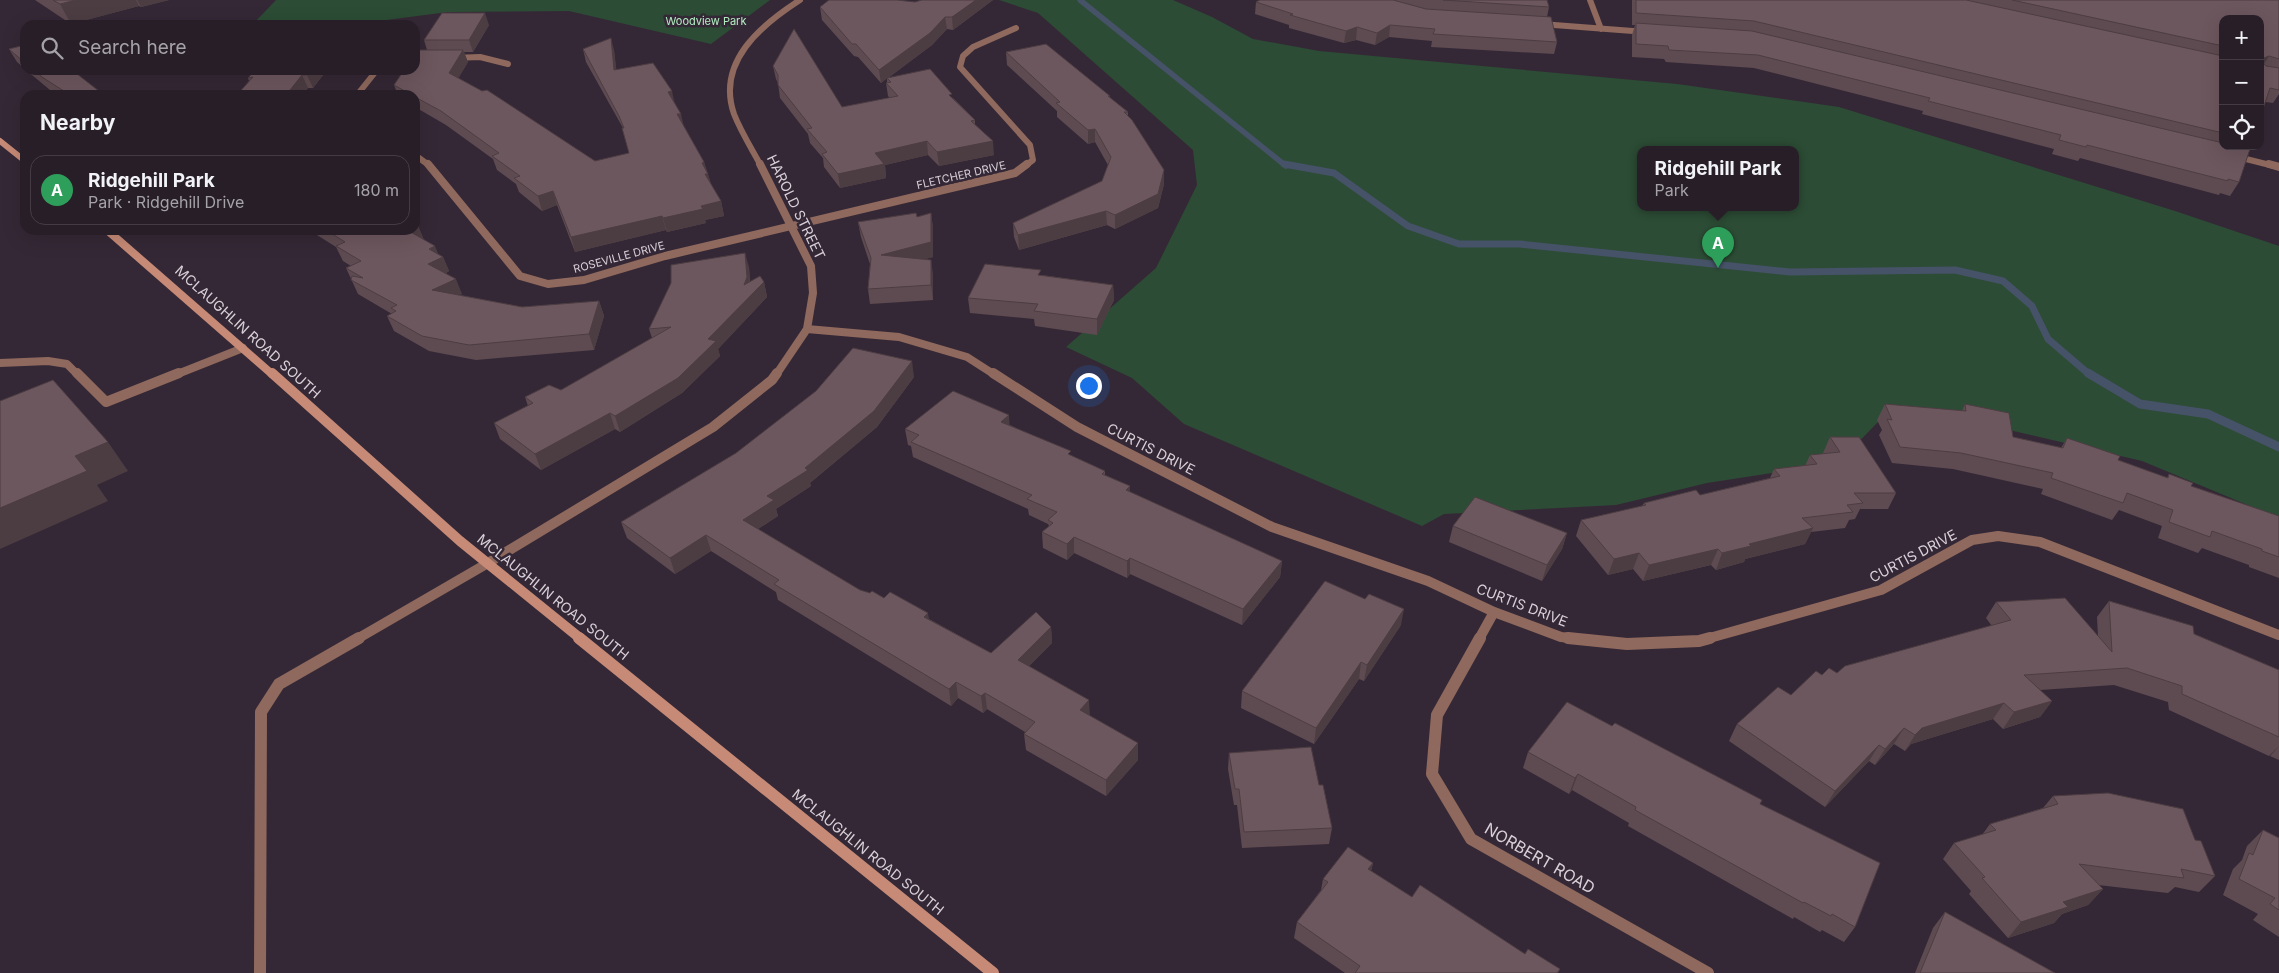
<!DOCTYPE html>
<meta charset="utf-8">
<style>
body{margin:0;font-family:Inter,sans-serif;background:#302730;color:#f1f3f6}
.controls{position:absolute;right:15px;top:15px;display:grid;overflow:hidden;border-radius:10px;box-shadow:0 5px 20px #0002}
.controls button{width:45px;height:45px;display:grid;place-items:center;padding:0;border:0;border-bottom:1px solid #443c45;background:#281e28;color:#f1f3f6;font:25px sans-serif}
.you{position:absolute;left:1088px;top:385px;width:18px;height:18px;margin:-12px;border:4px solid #fff;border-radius:50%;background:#1a73e8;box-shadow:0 0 0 8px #1a73e833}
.badge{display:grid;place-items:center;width:32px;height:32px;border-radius:50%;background:#8bbbb9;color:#fff;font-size:16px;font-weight:700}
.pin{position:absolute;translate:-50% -41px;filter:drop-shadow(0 1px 2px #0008)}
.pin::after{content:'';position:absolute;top:26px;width:18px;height:15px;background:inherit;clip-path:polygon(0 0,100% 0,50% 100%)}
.popup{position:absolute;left:1637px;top:146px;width:162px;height:65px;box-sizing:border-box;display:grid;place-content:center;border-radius:10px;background:#281e28;filter:drop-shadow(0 1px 4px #0005);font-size:16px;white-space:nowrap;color:#a5a2a8}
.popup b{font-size:19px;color:#f1f3f6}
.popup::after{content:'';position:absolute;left:50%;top:100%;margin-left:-10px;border:10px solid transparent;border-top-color:#281e28}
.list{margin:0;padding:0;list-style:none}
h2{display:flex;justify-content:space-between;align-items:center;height:65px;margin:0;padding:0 20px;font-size:21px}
h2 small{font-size:16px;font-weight:400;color:#a5a2a8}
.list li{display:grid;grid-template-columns:32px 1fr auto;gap:15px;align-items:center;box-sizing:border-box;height:70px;margin:0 10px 10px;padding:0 10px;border:1px solid #443c45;border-radius:15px}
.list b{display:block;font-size:19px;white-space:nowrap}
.list p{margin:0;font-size:16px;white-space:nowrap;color:#a5a2a8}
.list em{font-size:16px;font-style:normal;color:#a5a2a8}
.icon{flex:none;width:28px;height:28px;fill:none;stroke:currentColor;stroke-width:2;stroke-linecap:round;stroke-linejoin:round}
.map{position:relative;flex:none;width:2279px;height:973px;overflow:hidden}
.search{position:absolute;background:#281e28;box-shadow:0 5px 20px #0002;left:20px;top:20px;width:400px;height:55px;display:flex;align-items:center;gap:12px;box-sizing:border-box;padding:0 18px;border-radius:15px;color:#a5a2a8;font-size:19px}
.panel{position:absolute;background:#281e28;box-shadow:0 5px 20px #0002;left:20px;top:90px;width:400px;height:145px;border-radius:15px}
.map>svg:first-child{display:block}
.green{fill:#2c4c35;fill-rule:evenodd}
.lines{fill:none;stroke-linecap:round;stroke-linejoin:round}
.stream-far2{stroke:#465267;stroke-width:5.5}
.stream-far1{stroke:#465267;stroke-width:7}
.stream{stroke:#465267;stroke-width:9}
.service-far2{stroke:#8f695d;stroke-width:8}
.service-far1{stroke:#8f695d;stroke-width:10}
.service{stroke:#8f695d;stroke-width:12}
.minor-far3{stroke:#8f695d;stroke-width:6}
.minor-far2{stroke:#8f695d;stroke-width:8}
.minor-far1{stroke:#8f695d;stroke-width:10}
.minor{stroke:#8f695d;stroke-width:12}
.secondary-far3{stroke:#c68a76;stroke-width:6}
.secondary-far2{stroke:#c68a76;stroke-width:8}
.secondary-far1{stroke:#c68a76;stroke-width:10}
.secondary{stroke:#c68a76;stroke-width:12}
.wall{fill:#5e4b51}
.shaded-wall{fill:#4c3d42}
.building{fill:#6d575e;stroke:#4c3d42}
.labels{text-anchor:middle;stroke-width:5;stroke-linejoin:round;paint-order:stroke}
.far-park-label{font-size:11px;fill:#b2eec1;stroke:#352836}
.far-street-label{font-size:11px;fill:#d8d0d9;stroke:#352836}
.street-label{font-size:14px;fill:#d8d0d9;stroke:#352836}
.near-street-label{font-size:16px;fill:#d8d0d9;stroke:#352836}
</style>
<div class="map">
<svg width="2279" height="973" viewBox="0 0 2279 973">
<rect width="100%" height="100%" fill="#352836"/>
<!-- green -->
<path class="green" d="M276 0H770L711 44 569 11 448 12 348 25H252Z
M999 0H1173L1212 17 1253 39 1319 51 1677 84 1839 107 2175 211 2279 246V518L2142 461 1962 419 1879 421 1838 463 1707 483 1616 505 1444 514 1422 526 1184 424 1132 378 1066 347 1156 268 1197 185 1193 150 1038 13ZM1640 149H1796V207H1640Z"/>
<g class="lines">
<!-- stream-far2 -->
<path class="stream-far2" d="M1080 0 1286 166"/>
<!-- stream-far1 -->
<path class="stream-far1" d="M1284 164 1334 173 1408 226 1459 244H1520L1790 272 1955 270 2003 281 2032 306 2048 339 2090 375"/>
<!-- stream -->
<path class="stream" d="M2088 373 2140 404 2208 414 2279 447"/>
<!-- service-far2 -->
<path class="service-far2" d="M0 363 48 361 67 364 78 375
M175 375 243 348"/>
<!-- service-far1 -->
<path class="service-far1" d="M77 373 106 402 179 373
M357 639 488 563"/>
<!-- service -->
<path class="service" d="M260 973 261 712 279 684 359 638"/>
<!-- minor-far3 -->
<path class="minor-far3" d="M1590 0 1601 29
M1541 24 1646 32
M1016 28 973 47 963 56 960 67 1030 145 1033 160 1025 166
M453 58 480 57 508 64
M357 95 377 70
M415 155 430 166
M2234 156 2274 166
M761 166C752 149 741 132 734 114 716 62 761 25 800 0"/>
<!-- minor-far2 -->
<path class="minor-far2" d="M428 164 520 276 548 284 584 280 665 256 1015 173 1027 164
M760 164 811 266 813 293 807 329 776 375
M2269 164 2279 167
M807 329 899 337 967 357 995 375"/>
<!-- minor-far1 -->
<path class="minor-far1" d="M993 373 1077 427 1272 527 1428 581 1494 612 1561 637 1580 639
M488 563 713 427 772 380 777 373
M1479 639 1494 612
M1706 639 1881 590 1972 540 1998 536 2040 542 2279 635"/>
<!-- minor -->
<path class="minor" d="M1480 638 1437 715 1432 774 1471 839 1708 973
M1568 638 1627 644 1699 641 1710 638"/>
<!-- secondary-far3 -->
<path class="secondary-far3" d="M0 141 25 161"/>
<!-- secondary-far2 -->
<path class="secondary-far2" d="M107 230 273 375"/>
<!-- secondary-far1 -->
<path class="secondary-far1" d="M272 373 460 541 581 639"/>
<!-- secondary -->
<path class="secondary" d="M579 638 993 973"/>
</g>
<!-- wall -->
<path class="wall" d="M35 0H169L141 7 139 6 71 24Z
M922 0H993L953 30 947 29 932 45 888 78 953 98 975 120V125L994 155 939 166 928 155 885 165 886 178 840 188 824 167 823 158 810 143 808 134 780 98 778 83 776 79 773 66 842 107 890 98 888 96 886 83H887V78L881 83 858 57 854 56 822 20 820 7 915 2Z
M1260 0H1547L1549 7 1547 17 1557 42 1554 54 1431 47 1432 41 1389 37 1375 45 1356 40 1344 43 1289 28V25L1255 14 1256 2Z
M1632 0H2279V94L2273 103 2266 102 2223 19V146H2249L2247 149 2239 182 2230 196 2220 193 2219 195 2080 158 2078 161 2052 154 2054 149 1922 114 1923 111 1754 68 1666 62 1664 59 1632 57V35L1635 25H1632Z
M489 25 473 52H464L468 62 458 78 595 161 629 153 623 128 586 62 583 49 614 50 616 70 675 103 684 127 704 162 711 184 721 201 724 216 705 220 706 223 667 232 666 230 575 252 557 205 542 211 519 192 516 184 497 170 493 159 446 125 415 107V95H398L394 85 427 50 424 40Z
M25 45V69L17 62 9 49Z
M1006 52 1110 96V98L1128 112V116L1164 170V184L1158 208 1115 229 1107 225 1019 250 1014 237 1013 223 1102 181 1108 165 1095 142 1088 144 1057 117V111L1007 65Z
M26 70H72L104 95H57L50 90Z
M327 70 313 88H308L302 95H237L249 81 248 78Z
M931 213 933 228V257L925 259 933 274V300L870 304 868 289 870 264 861 237 858 222 917 217Z
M418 226 424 240 438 254 443 257 449 271 446 273 462 294 459 295 522 307 599 301 604 316 594 350 476 360 429 351 394 331 387 316 392 314 358 294 346 268 351 266 343 261 336 247 309 230H415Z
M749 267 750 282H764L767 297 718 349 720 356 682 393 620 432 615 429 541 470 500 439 494 423 528 406 525 397 561 390 652 338 649 329Z
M1041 275 1113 285 1114 300 1097 335 1035 326 1034 319 970 313 968 298Z
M914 377 877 427 810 483 811 486 776 509 778 516 758 529 860 590 884 598 929 619 991 653 1051 627 1052 643 1029 666 1089 700V715L1138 760 1106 796 1026 750 1024 734 1025 732 987 709 983 713 958 698 951 706 778 600 776 592 711 551 675 574 627 538 621 522Z
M1885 404 1962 411 1965 404 2013 437 2061 448 2067 438 2118 460 2167 478 2169 474 2191 486 2279 516V578L2249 567V565L2202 548 2198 553 2158 538 2162 526 2119 510 2112 520 2041 494 2043 489 1953 469 1892 463 1879 435 1882 430 1877 420Z
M1010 425 1072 456 1105 471V475L1130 486V492L1282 561 1280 577 1242 625 1130 574 1127 578 1074 553 1067 560 1043 548 1042 532 1049 526 1048 524 1029 515 1028 509 913 457 911 446 908 445 905 429Z
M1830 437 1896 493 1888 509H1860L1855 519 1849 520 1845 528 1811 532 1805 544 1745 559 1744 562 1716 570 1711 565 1643 581 1633 569 1608 575 1576 536 1581 520 1642 506 1644 503 1700 495 1770 478 1774 469 1805 466 1810 455 1824 454 1823 453Z
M1453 526 1567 533 1562 549 1542 581 1449 542Z
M2109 601 2194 634 2279 670V746L2269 756 2169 710 2168 702 2114 685 2040 690 2052 701 2040 717 2003 729 1993 719 1911 744 1905 751 1894 744 1875 765 1869 761 1825 807 1729 741 1737 724 1791 695 1822 675 1837 673 1992 626 1986 618 1996 602 2098 636 2097 617Z
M1401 625 1364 681 1359 679 1314 744 1241 708 1242 691Z
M2279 746V760L2270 756Z
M1528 752 1760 804 1855 927 1844 942 1822 930 1820 932 1794 917 1793 919 1628 826 1629 823 1572 790 1569 794 1523 768Z
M1229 753 1319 785 1332 828 1329 844 1242 848 1237 805H1234L1228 769Z
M2053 796 2195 840 2215 876 2199 892 2175 887 2168 893 2098 885 2103 889 2088 905 2062 914 2054 923 2008 938 1969 894 1971 891 1943 859 1954 843 1982 835 1990 824 2043 808Z
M2263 830 2279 838V937L2253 920 2258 914 2223 895 2233 869 2242 860 2247 846Z
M1373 863 1371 871 1412 897 1525 954 1560 969 1558 973H1345L1294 938 1297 922 1321 890 1323 879Z
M1945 912 2055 973H1915L1933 928Z"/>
<!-- shaded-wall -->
<path class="shaded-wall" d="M76 0H136L139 6 71 24 60 4Z
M137 0H169L141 7Z
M976 0H993L953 30 952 17Z
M485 13 489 25 473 52 469 40Z
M945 17 947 29 932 45 881 83 879 70Z
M353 21 355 25H350Z
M1390 25 1389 37 1375 45 1377 33Z
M1357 27 1356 40 1344 43 1346 31Z
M611 38 614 50 618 83 614 70Z
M463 50 468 62 454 86 449 73Z
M2269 56 2261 69 2264 58Z
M311 70H327L313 88 307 75Z
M302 75 308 88 302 95H286Z
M672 91 675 105 668 92Z
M677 114H681L684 127Z
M1095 129V142L1088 144V130Z
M927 141 928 155 885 165 886 178 840 188 838 174 875 153Z
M993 141 994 155 939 166 937 152Z
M704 162 707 174H708L712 188H709L702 163Z
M1164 170V184L1158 208 1115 229V215Z
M553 191 557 205 542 211 538 196Z
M721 201 724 216 705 220 706 223 667 232 663 218 701 206Z
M1106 211 1107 225 1019 250 1018 235Z
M931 213 933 228V257L884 270 881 255Z
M662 216 666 230 575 252 571 237Z
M418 226 424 240 407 230H415V227Z
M435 246 440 258 443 257 449 271 434 279 428 264 429 249Z
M745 253 749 267 750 292 764 282 767 297 718 349 720 356 682 393 620 432 615 416 708 339 744 285Z
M931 260 933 274V300L931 285Z
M456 279 462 294 438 305 432 290Z
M1113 285 1114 300 1097 335V319Z
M599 301 604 316 594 350 589 334Z
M912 361 914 377 877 427 810 483 811 486 776 509 778 516 747 536 743 520 767 496 805 468Z
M610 413 615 429 541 470 535 454Z
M1009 415 1010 431 1001 422Z
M108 442 128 471 97 485 108 501 0 549V508L75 456Z
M1130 486V502L1126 490Z
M1813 528 1805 544 1745 559 1744 562 1716 570 1722 553 1749 544Z
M1567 533 1562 549 1542 581 1547 565Z
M706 535 711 551 675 574 670 558Z
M1074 537V553L1067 560V544Z
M1718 549 1711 565 1643 581 1649 565Z
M1639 553 1633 569 1608 575 1614 559Z
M1130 558V574L1127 578V561Z
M1282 561 1280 577 1242 625 1243 609Z
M1404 609 1401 625 1364 681 1367 665Z
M928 613 931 630 924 617Z
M1051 627 1052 643 1019 676 1018 660Z
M1361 662 1359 679 1314 744 1316 728Z
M956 682 958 698 951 706 949 689Z
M985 693 987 709 983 713 981 696Z
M1089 700 1090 716 1080 710Z
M2052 701 2040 717 2003 729 2014 712Z
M2004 703 1993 719 1911 744 1905 751 1915 735 1922 728Z
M1904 728 1894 744 1875 765 1885 749Z
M1138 743V760L1106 796V780Z
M1879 745 1869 761 1825 807 1835 791Z
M1578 774 1572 790 1569 794 1575 778Z
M1373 863 1369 879 1368 869Z
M2103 889 2088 905 2062 914 2054 923 2008 938 2021 922 2063 902Z"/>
<!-- building -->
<path class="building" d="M53 0H76L60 4Z
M829 0H897L915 2 922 0H976L952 17H945L930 33 879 70 856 44H852L820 7Z
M1260 0H1393L1426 9 1551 17 1557 42 1433 34 1435 29 1390 25 1377 33 1357 27 1346 31 1290 15 1293 14 1256 2Z
M1443 0H1547L1549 7Z
M1636 0H1966L2223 56V133L1754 21 1636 13Z
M2012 0H2279V59L2269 56 2264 58 2263 63 2266 66 2279 68V90L2270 88 2260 118V19H2223V46Z
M442 13H485L469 40H424Z
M353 21 350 25H343Z
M1636 23 1752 31 2223 143V146H2237L2250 149 2239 182 2228 179V181L2087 145 2086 147 2059 140 2061 135 1928 101 1930 98 1758 55 1669 50 1668 46 1636 44Z
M794 29 842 107 898 96 886 83 891 82 887 78 930 69 952 94 949 95 975 120 971 121 993 141 937 152 927 141 875 153 884 164 838 174 822 154 827 152 807 129 812 128 778 85V75L773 66Z
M611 38 614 70 653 63 672 91 668 92 681 114H677L704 162 702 163 708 174H705L721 201 701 206 703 209 663 218 662 216 571 237 553 191 538 196 514 178 520 176 492 156 499 153 441 111 415 97V95H412L394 85 404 70H415V53L417 50H463L449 73 482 91 487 90 595 161 629 153 622 128H624L619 116 583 49Z
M1046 44 1110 96H1108L1128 112H1124L1132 120 1164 170 1158 194 1115 215 1106 211 1018 235 1013 223 1102 181 1111 157 1095 129 1088 130 1056 103 1060 102 1006 52Z
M25 45V63L9 49Z
M34 70H72L104 95H70L42 77Z
M255 70H311L307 75H302L286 95H237L253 77 248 78Z
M916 213 917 217 931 213V242L881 255 931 260V285L868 289 871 258 858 222Z
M326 230H408H407L435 246 429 249 443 257 428 264 456 279 432 290 522 307 599 301 589 334 469 345 422 336 387 316 396 311 391 308 397 305 351 280 352 276 363 278 346 268 361 261 336 246 345 242Z
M745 253 747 277 744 285 760 276 764 282 708 339 716 341 678 378 615 416 610 413 535 454 494 423 533 403 525 397 549 385 561 390 671 327 649 329 671 283V265Z
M985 264 1041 270 1038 275 1113 285 1097 319 1034 311 1038 304 968 298Z
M853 348 912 361 874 411 805 468 808 470 767 496 774 500 743 520 860 590 870 593 872 591 884 598 890 592 928 613 924 617 991 653 1036 612 1051 627 1018 660 1089 700 1080 710 1138 743 1106 780 1024 734 1035 722 985 693 981 696 956 682 949 689 774 584 779 580 706 535 670 558 621 522 736 453 816 391Z
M53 380 108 442 75 456 87 471 0 508V401Z
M953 391 1009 415 1001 422 1071 451 1068 454 1105 471 1102 474 1130 486 1126 490 1282 561 1243 609 1130 558 1127 561 1074 537 1067 544 1042 532 1053 523 1048 520 1057 512 1027 499 1032 495 911 442 919 435 905 429Z
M1885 404 1966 411 1965 404 2009 413 2013 437 2063 448 2067 438 2120 456 2118 460 2168 478 2169 474 2193 483 2191 486 2279 516V557L2262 551V549L2212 531 2210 537 2169 522 2173 510 2127 493 2123 503 2051 478 2053 473 1961 453 1900 447 1887 419 1892 420Z
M1830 437H1859L1896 493H1854L1863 503 1847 505 1853 512 1802 518 1813 528 1749 544 1751 546 1722 553 1718 549 1649 565 1639 553 1614 559 1581 520 1646 505 1644 503 1696 490 1700 495 1780 476 1774 469 1817 464 1810 455 1840 452Z
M1475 497 1567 533 1547 565 1453 526Z
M1325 581 1365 599 1369 594 1404 609 1367 665 1361 662 1316 728 1242 691Z
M2065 598 2112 652 2109 601 2193 626 2194 634 2279 670V737L2182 694V686L2127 668 2024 675 2052 701 2014 712 2004 703 1922 728 1915 735 1904 728 1885 749 1879 745 1835 791 1737 724 1778 687 1791 695 1816 671 1822 675 1829 668 1837 673 1845 666 2011 620 1996 602Z
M1567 702 1612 726 1615 723 1762 800 1760 804 1880 863 1855 927 1832 914 1831 916 1804 902 1803 903 1635 810 1636 807 1578 774 1575 778 1528 752Z
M1311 747 1319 785H1323L1332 828 1244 832 1239 789H1235L1229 753Z
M2108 793 2183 809 2195 840 2201 841 2215 876 2181 869 2184 878 2079 864 2103 889 2063 902 2068 907 2021 922 1982 878 1985 877 1954 843 1996 830 1990 824 2058 804 2053 796Z
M2263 830 2279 838V910L2270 904 2275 898 2239 879 2249 853 2253 855Z
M1348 847 1373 863 1368 869 1412 897 1420 885 1525 954 1528 949 1560 969 1557 973H1355L1360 966 1297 922 1328 882 1323 879Z
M1945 912 2055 973H1920Z"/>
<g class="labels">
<!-- far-park labels -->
<g class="far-park-label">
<text x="706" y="25">Woodview Park</text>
</g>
<!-- far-street labels -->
<g class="far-street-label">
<text transform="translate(961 175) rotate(-13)" y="4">FLETCHER DRIVE</text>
<text transform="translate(619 257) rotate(-15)" y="4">ROSEVILLE DRIVE</text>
</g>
<!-- street labels -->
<g class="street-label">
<text transform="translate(796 207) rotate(64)" y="5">HAROLD STREET</text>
<text transform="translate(248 332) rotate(42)" y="5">MCLAUGHLIN ROAD SOUTH</text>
<text transform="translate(1151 449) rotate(27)" y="5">CURTIS DRIVE</text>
<text transform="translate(1913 556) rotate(-28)" y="5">CURTIS DRIVE</text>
<text transform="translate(553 597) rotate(39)" y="5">MCLAUGHLIN ROAD SOUTH</text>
<text transform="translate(1522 605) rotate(21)" y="5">CURTIS DRIVE</text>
<text transform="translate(868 852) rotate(39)" y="5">MCLAUGHLIN ROAD SOUTH</text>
</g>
<!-- near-street labels -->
<g class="near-street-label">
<text transform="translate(1540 858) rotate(30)" y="6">NORBERT ROAD</text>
</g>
</g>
</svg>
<div class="controls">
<button>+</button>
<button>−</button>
<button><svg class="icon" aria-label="locate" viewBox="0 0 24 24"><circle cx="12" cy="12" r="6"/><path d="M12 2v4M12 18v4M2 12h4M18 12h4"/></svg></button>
</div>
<div class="you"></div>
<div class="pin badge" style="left:1718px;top:268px;background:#2e9e5b">A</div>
<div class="popup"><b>Ridgehill Park</b>Park</div>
<div class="search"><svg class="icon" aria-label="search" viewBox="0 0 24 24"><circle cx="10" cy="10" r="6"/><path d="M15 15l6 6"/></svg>Search here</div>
<section class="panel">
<h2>Nearby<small></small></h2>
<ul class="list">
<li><span class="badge" style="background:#2e9e5b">A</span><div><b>Ridgehill Park</b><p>Park · Ridgehill Drive</p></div><em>180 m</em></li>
</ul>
</section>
</div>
